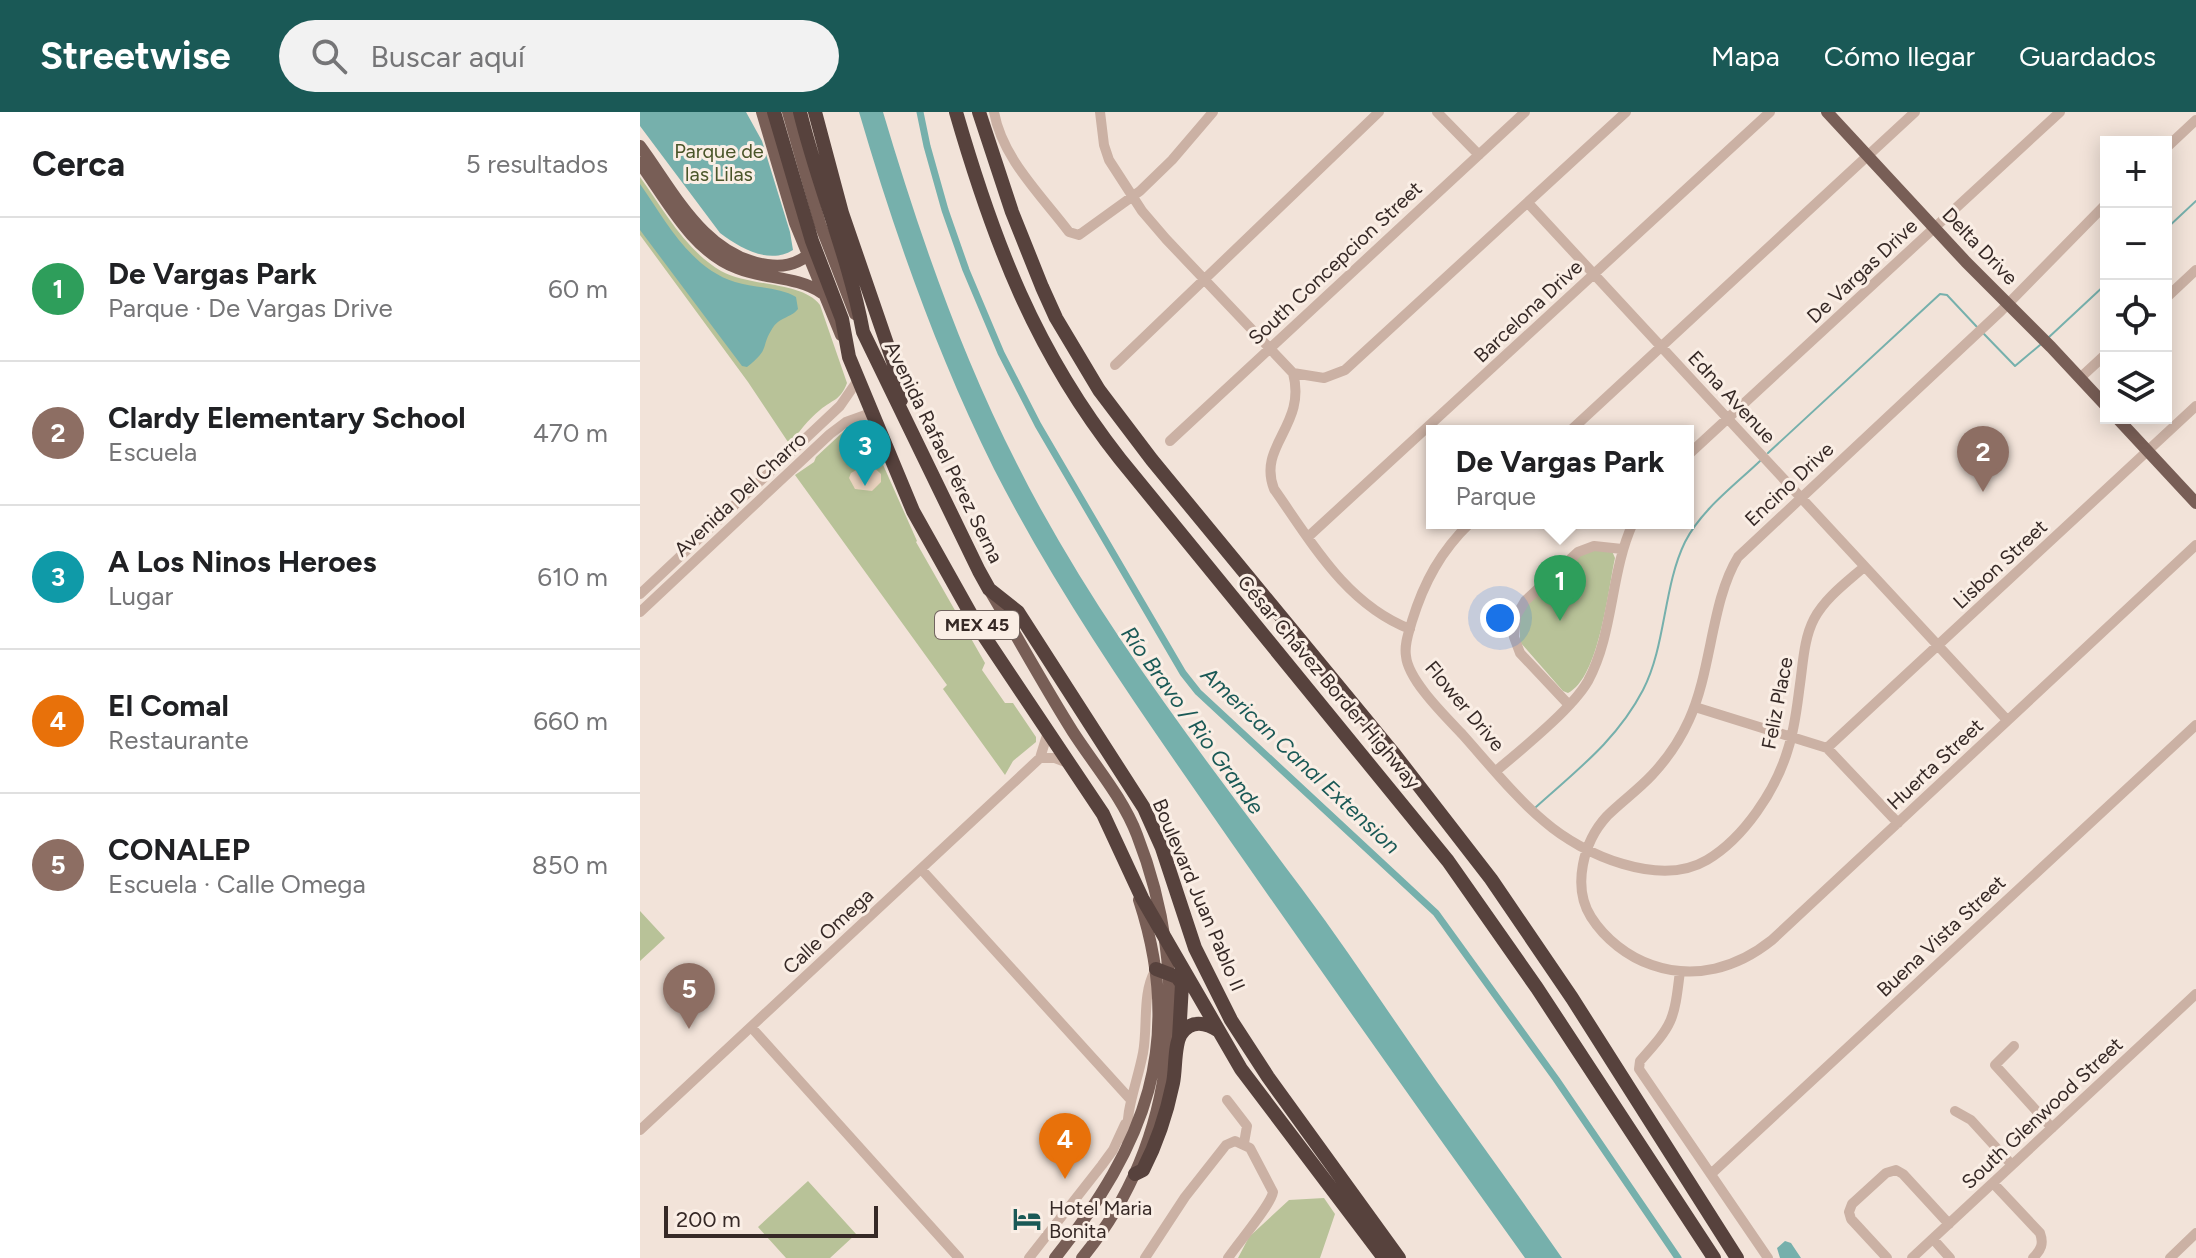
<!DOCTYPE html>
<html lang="es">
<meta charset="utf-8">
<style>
body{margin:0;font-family:Figtree,sans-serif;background:#f2f2f2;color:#202124}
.controls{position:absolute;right:24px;top:24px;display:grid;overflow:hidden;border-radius:0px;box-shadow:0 4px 20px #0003}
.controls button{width:72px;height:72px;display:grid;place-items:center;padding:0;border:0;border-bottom:2px solid #e0e0e0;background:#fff;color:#202124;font:40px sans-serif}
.scale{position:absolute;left:24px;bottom:20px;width:214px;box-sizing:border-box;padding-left:8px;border:4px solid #362926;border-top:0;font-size:22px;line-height:28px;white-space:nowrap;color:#362926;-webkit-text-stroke:6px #faeee5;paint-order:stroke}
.you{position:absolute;left:860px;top:506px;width:28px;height:28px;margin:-20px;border:6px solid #fff;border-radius:50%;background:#1a73e8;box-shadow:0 0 0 12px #1a73e833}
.badge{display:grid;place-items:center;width:52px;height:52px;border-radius:50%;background:#1a5956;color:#fff;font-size:26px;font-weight:700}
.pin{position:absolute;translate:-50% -66px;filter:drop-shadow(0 2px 4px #0008)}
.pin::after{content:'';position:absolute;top:42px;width:28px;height:24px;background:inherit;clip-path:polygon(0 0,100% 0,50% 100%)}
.popup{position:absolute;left:786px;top:313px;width:268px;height:104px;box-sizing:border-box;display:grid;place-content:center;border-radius:0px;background:#fff;filter:drop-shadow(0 2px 6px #0005);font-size:26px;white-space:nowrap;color:#757577}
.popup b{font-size:30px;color:#202124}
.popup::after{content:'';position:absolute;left:50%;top:100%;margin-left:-16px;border:16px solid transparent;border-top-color:#fff}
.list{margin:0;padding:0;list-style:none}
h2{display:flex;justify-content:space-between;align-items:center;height:104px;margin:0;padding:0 32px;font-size:34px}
h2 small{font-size:26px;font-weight:400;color:#757577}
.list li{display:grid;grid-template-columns:52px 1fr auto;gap:24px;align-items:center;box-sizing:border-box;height:144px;padding:0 32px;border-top:2px solid #e0e0e0}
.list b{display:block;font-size:30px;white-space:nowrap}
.list p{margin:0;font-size:26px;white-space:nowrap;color:#757577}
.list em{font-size:26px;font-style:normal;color:#757577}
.icon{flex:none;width:44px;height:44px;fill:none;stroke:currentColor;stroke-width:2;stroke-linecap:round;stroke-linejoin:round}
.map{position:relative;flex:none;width:1556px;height:1146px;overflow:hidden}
header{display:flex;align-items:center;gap:48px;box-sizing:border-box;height:112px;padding:0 40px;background:#1a5956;color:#fff}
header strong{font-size:38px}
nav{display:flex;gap:44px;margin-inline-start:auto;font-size:28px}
.search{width:560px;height:72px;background:#f2f2f2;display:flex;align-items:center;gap:20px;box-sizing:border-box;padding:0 28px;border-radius:44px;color:#757577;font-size:30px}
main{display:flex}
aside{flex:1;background:#fff}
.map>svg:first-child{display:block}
.green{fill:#b8c298}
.plaza{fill:#ebd3bf}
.water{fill:#76b0ac}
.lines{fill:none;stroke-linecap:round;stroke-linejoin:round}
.stream{stroke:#76b0ac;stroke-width:2}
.canal{stroke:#76b0ac;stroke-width:7}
.minor{stroke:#cbb1a4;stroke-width:10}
.major{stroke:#785e56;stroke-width:12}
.highway{stroke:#57423d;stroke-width:14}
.labels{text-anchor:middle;stroke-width:6;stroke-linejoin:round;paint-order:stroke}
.shield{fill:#faeee5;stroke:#71645f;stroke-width:2}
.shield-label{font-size:18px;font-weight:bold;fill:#362926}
.park-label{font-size:20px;fill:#4a5529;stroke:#faeee5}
.street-label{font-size:20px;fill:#362926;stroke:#faeee5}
.poi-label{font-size:20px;fill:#362926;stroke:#faeee5;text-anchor:start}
.water-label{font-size:22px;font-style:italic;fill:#1a5956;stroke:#faeee5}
</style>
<header>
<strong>Streetwise</strong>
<div class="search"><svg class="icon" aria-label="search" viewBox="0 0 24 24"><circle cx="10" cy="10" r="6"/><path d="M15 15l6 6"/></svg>Buscar aquí</div>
<nav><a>Mapa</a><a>Cómo llegar</a><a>Guardados</a></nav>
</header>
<main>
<aside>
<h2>Cerca<small>5 resultados</small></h2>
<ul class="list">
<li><span class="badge" style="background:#2e9e5b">1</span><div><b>De Vargas Park</b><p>Parque · De Vargas Drive</p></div><em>60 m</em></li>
<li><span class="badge" style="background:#8d6e63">2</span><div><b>Clardy Elementary School</b><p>Escuela</p></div><em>470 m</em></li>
<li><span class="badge" style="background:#0f9aa8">3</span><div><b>A Los Ninos Heroes</b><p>Lugar</p></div><em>610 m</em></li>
<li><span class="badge" style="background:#e8710a">4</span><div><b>El Comal</b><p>Restaurante</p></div><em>660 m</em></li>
<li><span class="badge" style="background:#8d6e63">5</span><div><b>CONALEP</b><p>Escuela · Calle Omega</p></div><em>850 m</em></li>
</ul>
</aside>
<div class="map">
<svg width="1556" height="1146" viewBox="0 0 1556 1146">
<rect width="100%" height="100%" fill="#f2e3d9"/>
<!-- green -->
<path class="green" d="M0 65C24 98 45 138 81 159 109 175 162 169 180 193L207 271C200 289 193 287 180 298 168 308 159 319 150 333L108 270 0 123Z
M215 314H221L228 319 277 429 276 430 345 551 342 558 365 591H373L396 625V630L373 649 365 663 303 577 307 573 155 363 174 350 176 345 203 320Z
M950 438 972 439 975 446C968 478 959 566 928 581L923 579 880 530V506L886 494 942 442Z
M0 799 25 826 0 849Z
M168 1069 216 1122 190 1146H146L118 1115Z
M684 1086 695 1102 680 1146H598L609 1125 649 1088Z"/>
<!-- plaza -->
<path class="plaza" d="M229 351 241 362V370L232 379 215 377 209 366 211 361Z"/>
<!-- water -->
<path class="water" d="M0 0H106L122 29 150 120 153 138C129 153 100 136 80 121L0 14Z
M219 0H243C279 121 320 240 377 352 454 505 560 640 662 777 709 840 752 906 797 970 839 1029 881 1087 922 1146H885C786 1008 688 869 591 730 507 609 421 488 354 357 297 242 255 123 219 0Z
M0 72C26 109 50 156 95 170 114 176 140 175 156 185L158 197C151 206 139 205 132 217 120 236 131 236 107 255L102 254 0 118Z
M1145 1129 1151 1131 1161 1146H1140L1137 1136Z"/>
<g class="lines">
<!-- stream -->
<path class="stream" d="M1526 117 1556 89
M1344 222 1375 254 1400 233
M1408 226 1466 172
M1128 341 1300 182 1307 183 1337 215
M896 695C937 658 977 628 1003 578 1026 534 1023 475 1045 430 1061 398 1095 373 1120 349"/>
<!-- canal -->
<path class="canal" d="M280 0 287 34 305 98 326 158 361 241 398 313 543 561 558 580 796 801 916 967 1038 1146"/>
<!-- minor -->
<path class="minor" d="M354 0C362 46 402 84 429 120L439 123 500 79 532 48 573 0
M460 0 464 33 469 48 502 99 526 127 653 261C667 314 617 333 634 377 672 431 706 492 770 517
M797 0 839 43
M1526 36 1556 8
M888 91 1367 608
M1466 92 1361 199 1098 445C1071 489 1072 558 1049 608 1040 628 1027 647 1012 663 998 678 981 690 967 704 943 730 932 775 951 805 965 827 988 845 1012 853 1055 868 1097 856 1132 828L1556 433
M1526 186 1556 158
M475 253 739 0
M653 261 684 266 705 258 986 0
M1440 266 1466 242
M930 319 1275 0
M530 329 885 0
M1048 343 1420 0
M830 411C801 439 784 470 772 509 769 520 764 532 766 544 768 568 805 604 822 622 848 651 875 685 905 710 943 743 1020 776 1067 748 1104 726 1136 678 1148 637 1155 616 1157 594 1160 572 1163 551 1164 526 1174 507 1185 486 1207 470 1224 455
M669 424 1130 0
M0 482 200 294 218 268
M0 500 190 322 206 310 231 301
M929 593 880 541 874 525 876 504 885 489 938 440 954 434 982 437
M1055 595 1187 636 1258 711
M1187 636 1556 294
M400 646H415L428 651
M400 646 408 620
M856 659C882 637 932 597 948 569 974 521 970 461 993 411
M281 757 490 987
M1040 859C1034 910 1033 912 1000 949L999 957 1128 1146
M111 915 319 1146
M1374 934 1355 953 1412 1016
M587 988 607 1014 604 1031
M1315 999 1331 1008 1372 1053
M0 1018 400 646
M487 1035C485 996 496 976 503 941 508 915 502 881 515 859
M1071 1062 1556 613
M1353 1071 1400 1121C1404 1132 1401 1138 1393 1146
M1293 1127 1310 1146
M389 1146 462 1053 473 1038 485 1012
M505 1146 545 1085 586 1033 595 1029 610 1036 633 1080C631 1093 598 1131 588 1146
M1247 1146 1211 1107 1209 1100 1212 1092 1246 1061 1256 1058 1263 1062 1309 1112
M1272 1146 1556 882
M1530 1146 1556 1121"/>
<!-- major -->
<path class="major" d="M122 0 155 111 201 223
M148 0 180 112 215 202
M1187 0 1326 150 1411 235 1466 294
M0 34C34 80 64 144 127 153 143 155 154 153 167 144
M0 51C27 88 52 139 97 156 124 167 157 164 182 181
M1477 306 1556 391
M350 479C378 526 404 574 433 620 455 654 483 686 497 723 552 863 540 1028 442 1146
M415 1146C505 1033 546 931 499 788"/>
<!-- highway -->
<path class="highway" d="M134 0 172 129 202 207 209 245 273 399 338 515 463 702 502 786 601 957 744 1146
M160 0C178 74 209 145 223 220L339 459 349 477 378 500 504 696 522 736 555 836 591 908 628 965 759 1146
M175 0 202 101 255 255 261 288
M316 0C354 131 395 239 480 347L808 749 897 876 1074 1146
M339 0 372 100 402 175 416 206 459 278 512 348 755 643 851 767 932 886 1097 1146
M516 857 537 865 542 872 539 926
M495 1062 503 1058C517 1031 527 1000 533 971 536 957 534 933 541 922 552 907 566 911 579 919"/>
</g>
<!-- icons -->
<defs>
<symbol id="hotel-bare" viewBox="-9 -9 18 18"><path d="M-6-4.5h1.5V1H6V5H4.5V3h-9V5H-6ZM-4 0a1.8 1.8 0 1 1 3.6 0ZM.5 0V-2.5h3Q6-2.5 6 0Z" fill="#1a5956" stroke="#faeee5" stroke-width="2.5" paint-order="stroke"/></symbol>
</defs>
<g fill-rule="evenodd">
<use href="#hotel-bare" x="367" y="1087" width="40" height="40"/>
</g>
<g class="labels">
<!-- shield labels -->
<rect class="shield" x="295" y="499" width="84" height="28" rx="6"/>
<g class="shield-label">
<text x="337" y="519">MEX 45</text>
</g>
<!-- park labels -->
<g class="park-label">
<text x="79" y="46">Parque de<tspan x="79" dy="23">las Lilas</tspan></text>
</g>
<!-- street labels -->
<g class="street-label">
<text transform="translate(1340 134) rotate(46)" y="7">Delta Drive</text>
<text transform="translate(695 151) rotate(-43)" y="7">South Concepcion Street</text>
<text transform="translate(1222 159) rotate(-43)" y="7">De Vargas Drive</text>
<text transform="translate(888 199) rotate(-43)" y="7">Barcelona Drive</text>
<text transform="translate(1092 285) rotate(47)" y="7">Edna Avenue</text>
<text transform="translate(304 340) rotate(64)" y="7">Avenida Rafael Pérez Serna</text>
<text transform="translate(1149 372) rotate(-43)" y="7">Encino Drive</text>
<text transform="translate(100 382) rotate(-43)" y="7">Avenida Del Charro</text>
<text transform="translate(1360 452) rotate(-43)" y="7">Lisbon Street</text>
<text transform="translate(689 570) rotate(50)" y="7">César Chávez Border Highway</text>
<text transform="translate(1137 591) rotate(-79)" y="7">Feliz Place</text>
<text transform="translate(825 594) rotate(50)" y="7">Flower Drive</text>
<text transform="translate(1295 652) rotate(-43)" y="7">Huerta Street</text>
<text transform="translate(559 783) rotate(67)" y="7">Boulevard Juan Pablo II</text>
<text transform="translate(188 819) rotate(-43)" y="7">Calle Omega</text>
<text transform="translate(1301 824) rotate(-43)" y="7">Buena Vista Street</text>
<text transform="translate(1402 1001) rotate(-43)" y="7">South Glenwood Street</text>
</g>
<!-- poi labels -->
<g class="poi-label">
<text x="409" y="1103">Hotel Maria<tspan x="409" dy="23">Bonita</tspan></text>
</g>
<!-- water labels -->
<g class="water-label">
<text transform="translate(553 608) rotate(54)" y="8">Río Bravo / Rio Grande</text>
<text transform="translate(661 648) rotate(43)" y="8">American Canal Extension</text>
</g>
</g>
</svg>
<div class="controls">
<button>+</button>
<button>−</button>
<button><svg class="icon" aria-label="locate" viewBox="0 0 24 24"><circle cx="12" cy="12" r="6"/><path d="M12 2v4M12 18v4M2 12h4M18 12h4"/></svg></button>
<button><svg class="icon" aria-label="layers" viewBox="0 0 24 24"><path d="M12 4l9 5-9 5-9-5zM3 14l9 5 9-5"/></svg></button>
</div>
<div class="scale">200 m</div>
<div class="you"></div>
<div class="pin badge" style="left:920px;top:509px;background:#2e9e5b">1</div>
<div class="popup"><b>De Vargas Park</b>Parque</div>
<div class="pin badge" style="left:1343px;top:380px;background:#8d6e63">2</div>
<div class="pin badge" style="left:225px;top:374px;background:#0f9aa8">3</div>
<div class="pin badge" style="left:425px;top:1067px;background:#e8710a">4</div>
<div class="pin badge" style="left:49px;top:917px;background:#8d6e63">5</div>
</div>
</main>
